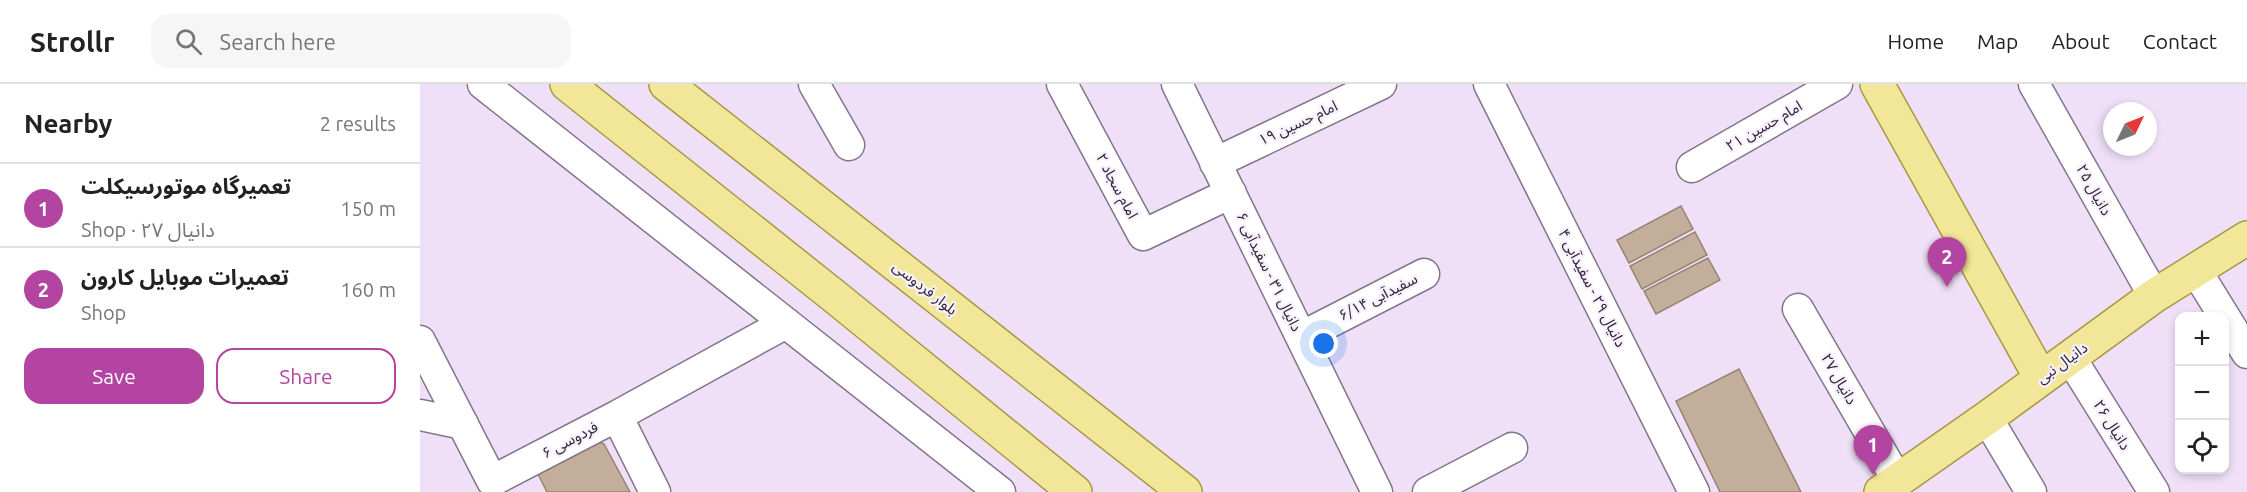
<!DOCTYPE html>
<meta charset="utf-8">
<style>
body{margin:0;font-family:Ubuntu,"Noto Sans Arabic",sans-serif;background:#f6f6f6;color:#222}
.controls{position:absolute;right:18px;bottom:18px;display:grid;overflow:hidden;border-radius:12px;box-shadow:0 3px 9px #0003}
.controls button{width:54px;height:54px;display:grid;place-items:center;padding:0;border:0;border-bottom:2px solid #e0e0e0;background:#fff;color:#222;font:30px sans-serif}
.compass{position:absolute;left:1683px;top:18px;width:54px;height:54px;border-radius:50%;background:#fff;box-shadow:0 3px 9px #0003;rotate:47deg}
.you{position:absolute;left:904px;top:260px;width:21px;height:21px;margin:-15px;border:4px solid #fff;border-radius:50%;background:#1a73e8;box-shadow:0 0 0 9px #1a73e833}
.badge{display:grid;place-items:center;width:39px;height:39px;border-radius:50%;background:#b444a1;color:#fff;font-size:20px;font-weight:700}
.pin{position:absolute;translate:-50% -50px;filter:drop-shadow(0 2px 3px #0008)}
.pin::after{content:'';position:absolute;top:32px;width:21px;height:18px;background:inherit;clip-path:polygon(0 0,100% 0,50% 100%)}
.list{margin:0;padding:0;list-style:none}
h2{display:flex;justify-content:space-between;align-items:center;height:78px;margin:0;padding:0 24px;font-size:26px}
h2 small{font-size:20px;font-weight:400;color:#767676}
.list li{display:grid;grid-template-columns:39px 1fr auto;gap:18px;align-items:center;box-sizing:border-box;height:84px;padding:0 24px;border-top:2px solid #e0e0e0}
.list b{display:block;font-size:22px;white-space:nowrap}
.list p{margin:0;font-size:20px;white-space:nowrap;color:#767676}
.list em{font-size:20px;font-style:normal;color:#767676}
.actions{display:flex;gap:12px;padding:18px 24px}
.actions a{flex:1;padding:14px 0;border:2px solid #b444a1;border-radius:18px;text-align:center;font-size:21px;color:#b444a1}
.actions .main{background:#b444a1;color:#fff}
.icon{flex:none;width:33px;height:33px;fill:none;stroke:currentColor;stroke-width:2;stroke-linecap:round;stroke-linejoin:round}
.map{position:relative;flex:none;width:1827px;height:408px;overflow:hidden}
header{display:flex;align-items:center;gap:36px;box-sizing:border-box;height:84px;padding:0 30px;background:#fff;border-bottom:2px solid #e0e0e0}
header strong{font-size:28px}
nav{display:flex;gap:33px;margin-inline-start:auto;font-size:21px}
.search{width:420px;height:54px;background:#f6f6f6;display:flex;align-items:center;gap:15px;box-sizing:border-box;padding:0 21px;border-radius:18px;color:#767676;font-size:22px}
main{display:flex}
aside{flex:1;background:#fff}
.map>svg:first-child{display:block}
.building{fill:#c2ae9a;stroke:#978371;stroke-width:1.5}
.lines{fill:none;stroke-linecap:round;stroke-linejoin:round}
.minor-casing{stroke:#83758b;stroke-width:33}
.major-casing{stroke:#a89846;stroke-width:36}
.minor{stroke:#fff;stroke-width:30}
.major{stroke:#f2e698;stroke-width:33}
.labels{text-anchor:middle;stroke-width:4.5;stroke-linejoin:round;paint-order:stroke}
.street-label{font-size:15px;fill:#2c262f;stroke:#f9f0ff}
</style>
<header>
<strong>Strollr</strong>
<div class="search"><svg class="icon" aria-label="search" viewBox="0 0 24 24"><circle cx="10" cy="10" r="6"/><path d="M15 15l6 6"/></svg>Search here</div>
<nav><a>Home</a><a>Map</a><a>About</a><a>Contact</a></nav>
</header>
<main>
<aside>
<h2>Nearby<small>2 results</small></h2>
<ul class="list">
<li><span class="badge">1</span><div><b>تعمیرگاه موتورسیکلت</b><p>Shop · دانیال ۲۷</p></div><em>150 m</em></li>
<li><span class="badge">2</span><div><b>تعمیرات موبایل کارون</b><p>Shop</p></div><em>160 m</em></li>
</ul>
<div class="actions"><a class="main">Save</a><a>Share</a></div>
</aside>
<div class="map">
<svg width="1827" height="408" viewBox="0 0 1827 408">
<rect width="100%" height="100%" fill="#efe0f8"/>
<!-- building -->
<path class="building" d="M1261 122 1273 145 1209 179 1197 156Z
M1275 148 1287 171 1222 205 1210 182Z
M1288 174 1300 196 1236 230 1224 207Z
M1319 285 1381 408H1300L1256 317Z
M163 350 184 360 210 408H127L111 376Z"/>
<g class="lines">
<defs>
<path id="minor" d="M63 0 580 408
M394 0 429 61
M642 0 723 151 811 109
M757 0 957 408
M1069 0 1274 408
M1614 0 1734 212
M795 79 961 0
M1272 83 1417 0
M1775 185 1827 269
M1378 225 1478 397
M881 253 1004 190
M0 257 72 397 197 332 366 239
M1650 273 1734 408
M0 331 43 340
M197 332 235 408
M1567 334 1611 408
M1008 408 1092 364"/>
<path id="major" d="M147 0 414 212 655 408
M246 0 765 408
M1457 0 1621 294
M1461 408 1567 334 1734 212 1827 154"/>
</defs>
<!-- minor casing -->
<use href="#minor" class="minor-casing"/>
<!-- major casing -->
<use href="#major" class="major-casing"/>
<!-- minor -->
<use href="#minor" class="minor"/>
<!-- major -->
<use href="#major" class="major"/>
</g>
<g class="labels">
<!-- street labels -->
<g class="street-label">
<text transform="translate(878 39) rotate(-25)" y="5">امام حسین ۱۹</text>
<text transform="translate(1344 42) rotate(-30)" y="5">امام حسین ۲۱</text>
<text transform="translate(697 102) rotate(62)" y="5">امام سجاد ۲</text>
<text transform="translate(1674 106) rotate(61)" y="5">دانیال ۲۵</text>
<text transform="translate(849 188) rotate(64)" y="5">دانیال ۳۱ - سفیدآبی ۶</text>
<text transform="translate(505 204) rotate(38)" y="5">بلوار فردوسی</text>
<text transform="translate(1172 204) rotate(63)" y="5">دانیال ۲۹ - سفیدآبی ۴</text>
<text transform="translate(958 213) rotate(-27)" y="5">سفیدآبی ۶/۱۴</text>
<text transform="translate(1642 279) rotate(-36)" y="5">دانیال نبی</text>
<text transform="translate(1419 295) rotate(60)" y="5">دانیال ۲۷</text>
<text transform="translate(1692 341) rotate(58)" y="5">دانیال ۲۶</text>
<text transform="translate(150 356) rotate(-28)" y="5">فردوسی ۶</text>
</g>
</g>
</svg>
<div class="controls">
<button>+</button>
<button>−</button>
<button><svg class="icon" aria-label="locate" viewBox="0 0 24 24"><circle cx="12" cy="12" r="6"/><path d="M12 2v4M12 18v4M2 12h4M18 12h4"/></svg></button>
</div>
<svg class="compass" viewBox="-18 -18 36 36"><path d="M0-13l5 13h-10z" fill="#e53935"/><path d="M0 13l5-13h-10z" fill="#767676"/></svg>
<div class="you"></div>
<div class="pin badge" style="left:1453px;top:391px">1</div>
<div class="pin badge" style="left:1527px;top:203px">2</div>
</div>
</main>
